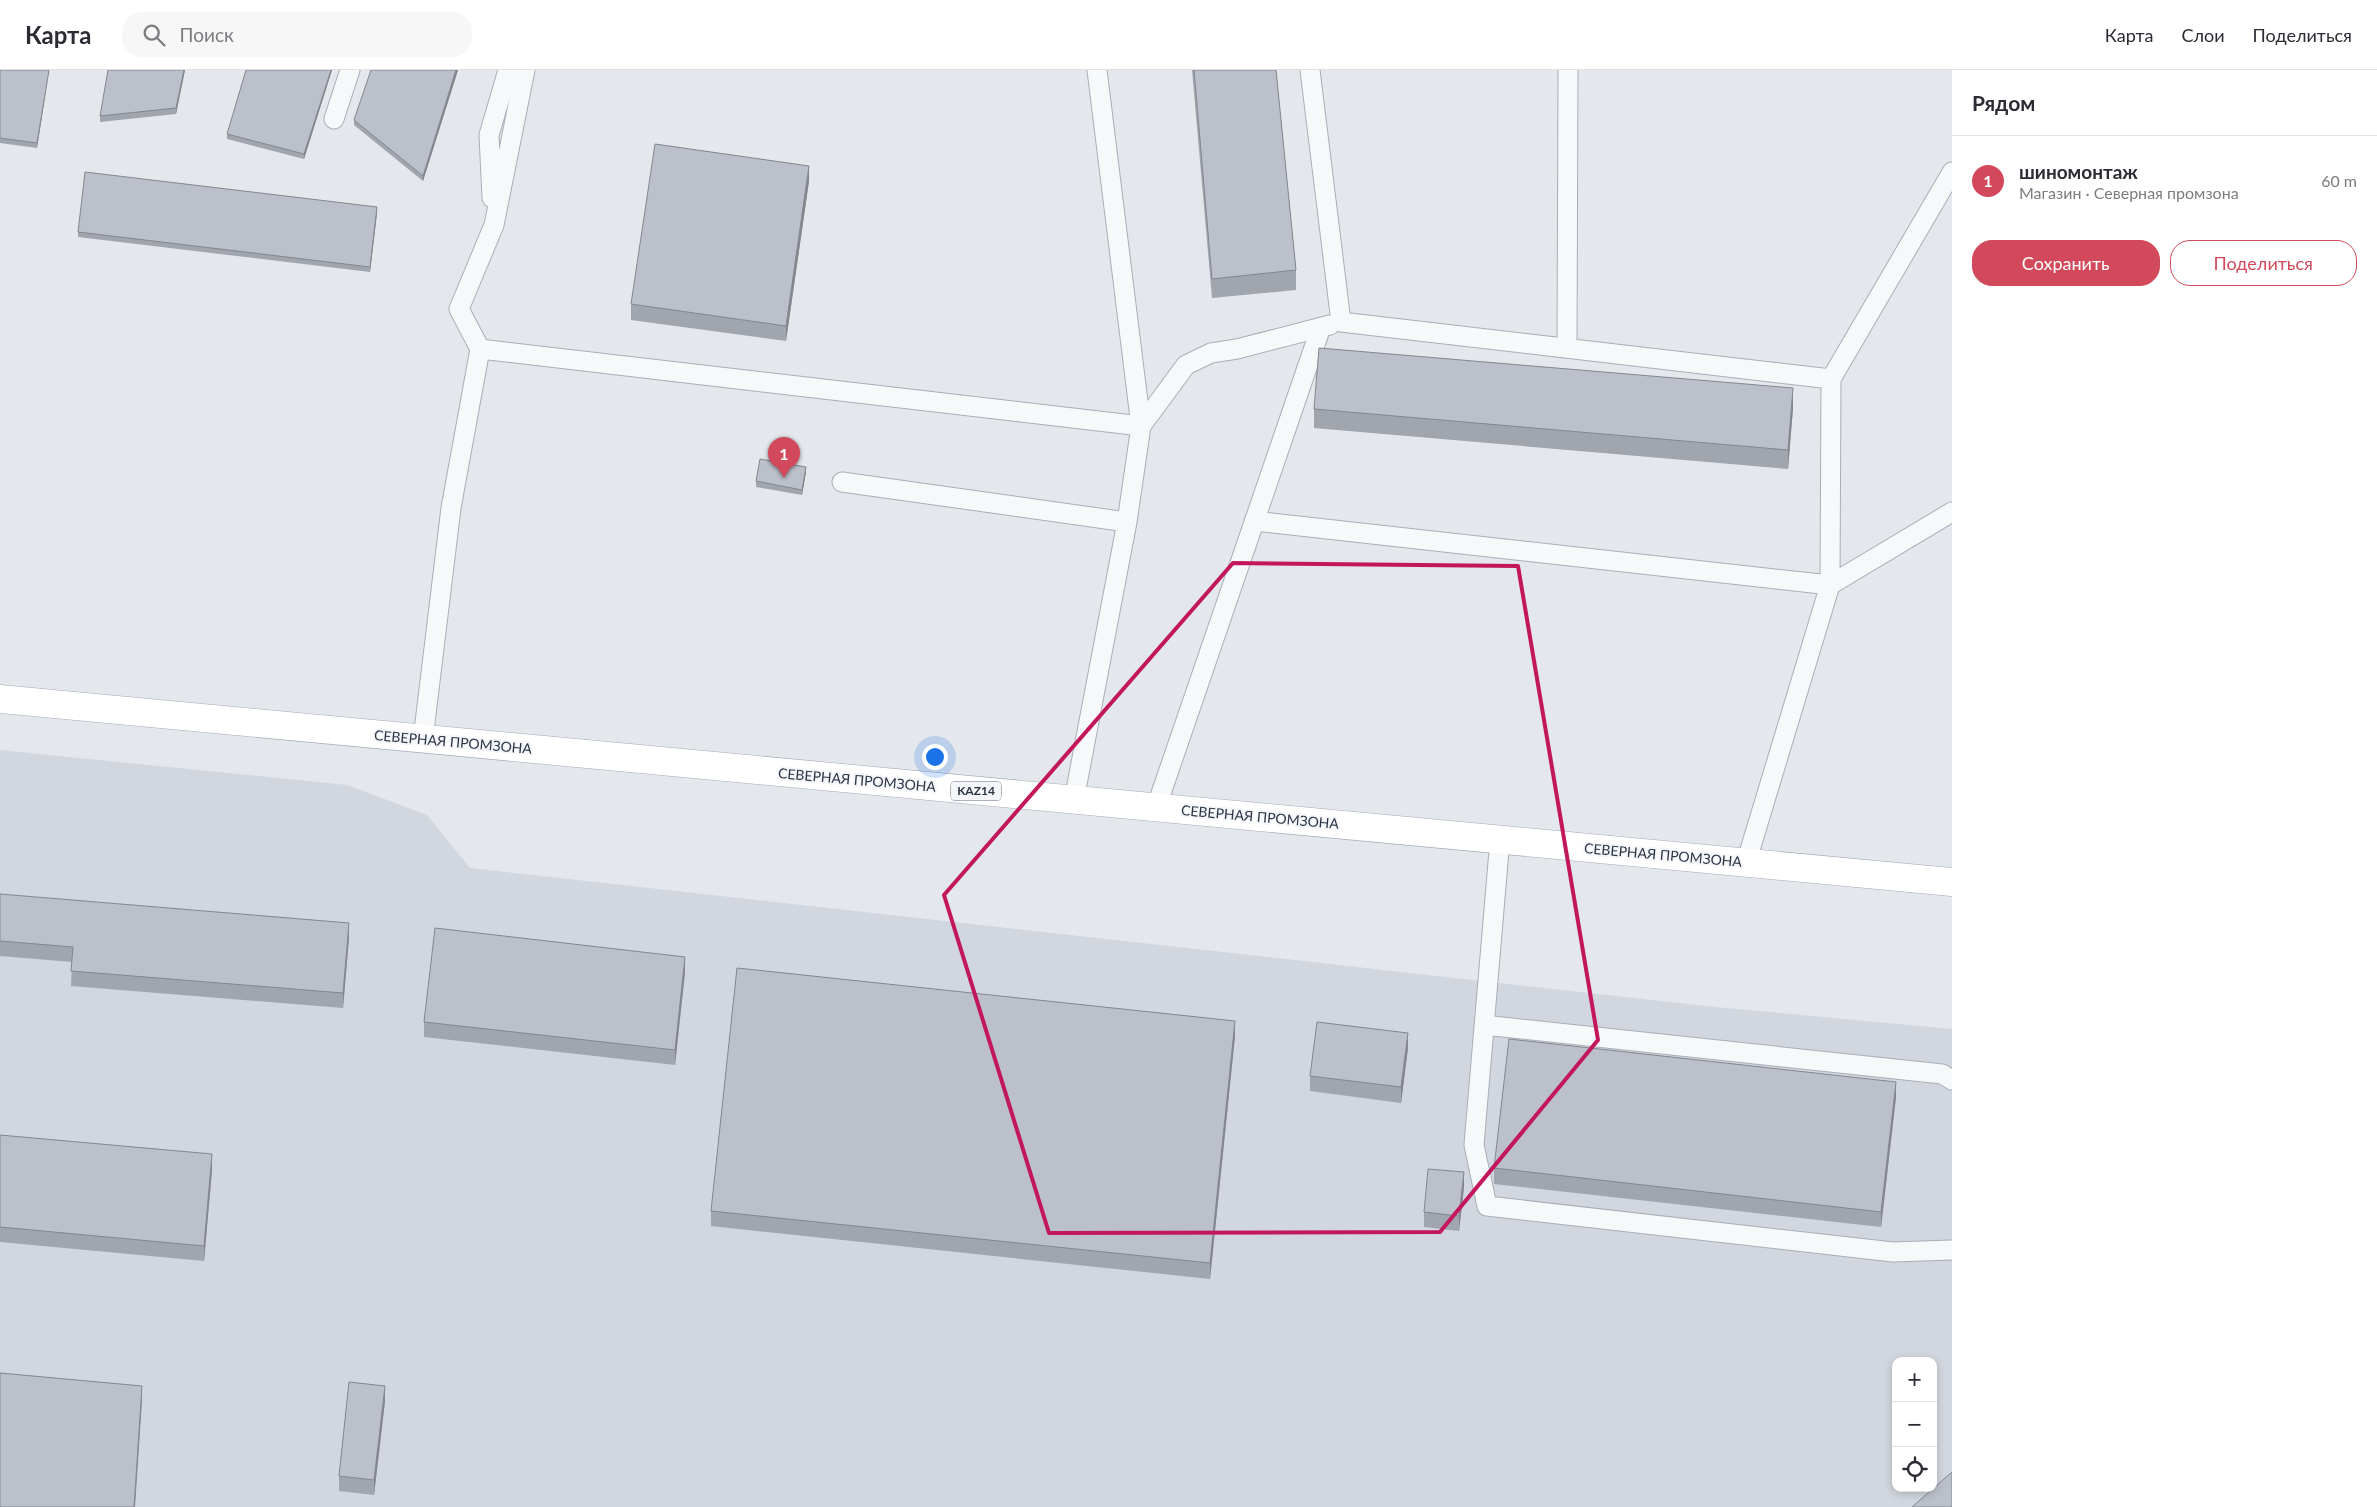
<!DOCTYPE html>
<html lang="ru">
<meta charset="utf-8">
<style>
body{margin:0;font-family:Lato,sans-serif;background:#f7f7f7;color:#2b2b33}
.controls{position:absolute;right:15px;bottom:15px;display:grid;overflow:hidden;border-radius:10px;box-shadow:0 2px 8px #0003}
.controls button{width:45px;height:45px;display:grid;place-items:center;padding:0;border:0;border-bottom:1px solid #e1e1e2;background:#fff;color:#2b2b33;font:25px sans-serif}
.you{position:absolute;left:934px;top:686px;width:18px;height:18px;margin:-12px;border:4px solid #fff;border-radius:50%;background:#1a73e8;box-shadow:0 0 0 8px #1a73e833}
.badge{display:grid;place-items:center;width:32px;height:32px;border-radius:50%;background:#d1495b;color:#fff;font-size:16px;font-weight:700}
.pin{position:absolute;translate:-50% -41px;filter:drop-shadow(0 1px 2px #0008)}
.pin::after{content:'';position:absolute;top:26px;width:18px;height:15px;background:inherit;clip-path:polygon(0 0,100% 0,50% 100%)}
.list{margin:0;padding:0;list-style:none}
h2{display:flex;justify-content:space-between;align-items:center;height:65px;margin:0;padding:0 20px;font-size:21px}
h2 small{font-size:16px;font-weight:400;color:#7c7c81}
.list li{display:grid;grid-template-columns:32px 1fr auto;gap:15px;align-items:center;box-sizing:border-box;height:90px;padding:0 20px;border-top:1px solid #e1e1e2}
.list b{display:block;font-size:19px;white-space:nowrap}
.list p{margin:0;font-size:16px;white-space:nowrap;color:#7c7c81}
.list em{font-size:16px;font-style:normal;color:#7c7c81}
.actions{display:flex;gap:10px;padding:15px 20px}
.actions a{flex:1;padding:11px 0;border:1px solid #d1495b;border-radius:20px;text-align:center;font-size:18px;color:#d1495b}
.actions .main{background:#d1495b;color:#fff}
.icon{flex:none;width:28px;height:28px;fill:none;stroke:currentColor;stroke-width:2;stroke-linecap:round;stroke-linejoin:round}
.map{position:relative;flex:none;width:1952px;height:1437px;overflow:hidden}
header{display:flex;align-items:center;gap:30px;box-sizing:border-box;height:70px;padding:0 25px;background:#fff;border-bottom:1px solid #e1e1e2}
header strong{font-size:24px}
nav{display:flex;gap:28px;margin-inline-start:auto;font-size:18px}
.search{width:350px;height:45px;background:#f7f7f7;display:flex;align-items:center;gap:12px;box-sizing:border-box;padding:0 18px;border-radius:20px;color:#7c7c81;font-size:19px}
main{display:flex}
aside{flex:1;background:#fff}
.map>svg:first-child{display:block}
.built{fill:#d2d6de;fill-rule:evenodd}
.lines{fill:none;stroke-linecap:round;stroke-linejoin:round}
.service-casing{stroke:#a9aeb7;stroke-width:21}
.primary-casing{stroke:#a3abb8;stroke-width:29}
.service{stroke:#f7f8fa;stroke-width:19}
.primary{stroke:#fff;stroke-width:28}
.wall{fill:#a1a5ae}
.shaded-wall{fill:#83868d}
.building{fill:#bbc0ca;stroke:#83868d}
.marked{fill:none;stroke:#c2185b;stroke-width:4;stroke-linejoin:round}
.labels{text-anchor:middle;stroke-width:4;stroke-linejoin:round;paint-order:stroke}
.shield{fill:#f4f6f9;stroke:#676e7b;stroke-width:1}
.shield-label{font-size:12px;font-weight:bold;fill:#2b3445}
.street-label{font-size:14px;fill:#2b3445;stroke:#f4f6f9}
</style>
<header>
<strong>Карта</strong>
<div class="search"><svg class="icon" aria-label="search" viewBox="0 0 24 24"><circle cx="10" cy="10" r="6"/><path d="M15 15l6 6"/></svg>Поиск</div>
<nav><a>Карта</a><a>Слои</a><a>Поделиться</a></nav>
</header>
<main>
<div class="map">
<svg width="1952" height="1437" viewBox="0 0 1952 1437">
<rect width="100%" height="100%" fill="#e4e7ec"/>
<!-- built -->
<path class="built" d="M0 680 347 715 427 745 470 798 1715 937 1952 959V1437H0ZM1896 1291H1933V1418H1896Z"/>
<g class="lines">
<defs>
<path id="service" d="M1310 0 1341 252 1831 309
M334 49 350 0
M492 128 489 65 508 0
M1567 278 1568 0
M480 279 1141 356
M1141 356 1186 295 1211 283 1237 279 1330 255
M842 412 1127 452
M1254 451 1830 515 1952 442
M423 669 451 438 480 279 459 239 494 155 525 0
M1074 730 1127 452 1141 356 1097 0
M1156 738 1321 257
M1500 769 1474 1075 1487 1136 1893 1182 1952 1180
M1746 793 1830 515 1831 309 1952 102
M1484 955 1942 1004 1952 1010"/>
<path id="primary" d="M0 629 1952 812"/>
</defs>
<!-- service casing -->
<use href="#service" class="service-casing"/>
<!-- primary casing -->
<use href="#primary" class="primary-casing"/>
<!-- service -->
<use href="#service" class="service"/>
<!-- primary -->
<use href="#primary" class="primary"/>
</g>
<!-- wall -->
<path class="wall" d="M0 0H49L37 78 0 73Z
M185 0 176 44 100 52V46Z
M332 0 304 89 227 69V64Z
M371 0H458L423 111 354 55V50Z
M1192 0H1276L1296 200V220L1212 228Z
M809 111 786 271 631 250V234Z
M377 143 370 202 78 167V162Z
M1793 338 1788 399 1314 358V339Z
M806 402 802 425 756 417V411Z
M0 824 349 868 343 938 71 916 72 892 0 886Z
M685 902 675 995 424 967V952Z
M1235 966 1210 1209 711 1156V1141Z
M1408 978 1401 1033 1310 1021V1006Z
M1896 1027 1881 1157 1494 1114V1098Z
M0 1065 212 1100 204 1191 0 1172Z
M1464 1117 1459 1161 1424 1157V1142Z
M385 1331 374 1425 339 1421V1406Z"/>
<!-- shaded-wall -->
<path class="shaded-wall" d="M49 0 37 78V73Z
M184 0H185L176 44V38Z
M331 0H332L304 89V84Z
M456 0H458L423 111V106Z
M809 96V111L786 271V256Z
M377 137V143L370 202V197Z
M1793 318V338L1788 399V380Z
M806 397V402L802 425V420Z
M349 853V868L343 938V923Z
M685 887V902L675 995V980Z
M1235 951V966L1210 1209V1193Z
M1408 963V978L1401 1033V1017Z
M1896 1012V1027L1881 1157V1142Z
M212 1084V1100L204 1191V1176Z
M1464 1102V1117L1459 1161V1146Z
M142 1316V1331L135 1437H134Z
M385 1316V1331L374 1425V1410Z"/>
<!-- building -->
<path class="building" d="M0 0H49L37 73 0 68Z
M108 0H184L176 38 100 46Z
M246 0H331L304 84 227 64Z
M371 0H456L423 106 354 50Z
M1194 0H1276L1296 200 1212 209Z
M655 74 809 96 786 256 631 234Z
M85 102 377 137 370 197 78 162Z
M1319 278 1793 318 1788 380 1314 339Z
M760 389 806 397 802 420 756 411Z
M0 824 349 853 343 923 71 901 73 877 0 871Z
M435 858 685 887 675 980 424 952Z
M737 898 1235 951 1210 1193 711 1141Z
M1317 952 1408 963 1401 1017 1310 1006Z
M1509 969 1896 1012 1881 1142 1494 1098Z
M0 1065 212 1084 204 1176 0 1157Z
M1428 1099 1464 1102 1459 1146 1424 1142Z
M0 1303 142 1316 134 1437H0Z
M349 1312 385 1316 374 1410 339 1406Z
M1952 1402V1437H1912Z"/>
<!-- marked area -->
<path class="marked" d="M1233 493 1518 496 1598 970 1440 1162 1049 1163 944 825Z"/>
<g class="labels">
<!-- shield labels -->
<rect class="shield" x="951" y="711.5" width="50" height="19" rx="4"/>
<g class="shield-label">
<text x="976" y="725">KAZ14</text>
</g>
<!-- street labels -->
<g class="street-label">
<text transform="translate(453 672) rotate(5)" y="5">СЕВЕРНАЯ ПРОМЗОНА</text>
<text transform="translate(857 710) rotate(5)" y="5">СЕВЕРНАЯ ПРОМЗОНА</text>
<text transform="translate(1260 747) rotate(5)" y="5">СЕВЕРНАЯ ПРОМЗОНА</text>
<text transform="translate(1663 785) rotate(5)" y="5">СЕВЕРНАЯ ПРОМЗОНА</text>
</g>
</g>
</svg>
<div class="controls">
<button>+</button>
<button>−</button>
<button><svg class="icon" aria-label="locate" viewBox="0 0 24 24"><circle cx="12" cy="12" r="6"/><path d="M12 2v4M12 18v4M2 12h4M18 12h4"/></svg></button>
</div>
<div class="you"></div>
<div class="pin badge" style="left:784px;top:408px">1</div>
</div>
<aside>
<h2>Рядом<small></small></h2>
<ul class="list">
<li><span class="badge">1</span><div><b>шиномонтаж</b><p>Магазин · Северная промзона</p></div><em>60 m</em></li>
</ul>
<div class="actions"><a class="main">Сохранить</a><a>Поделиться</a></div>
</aside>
</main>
